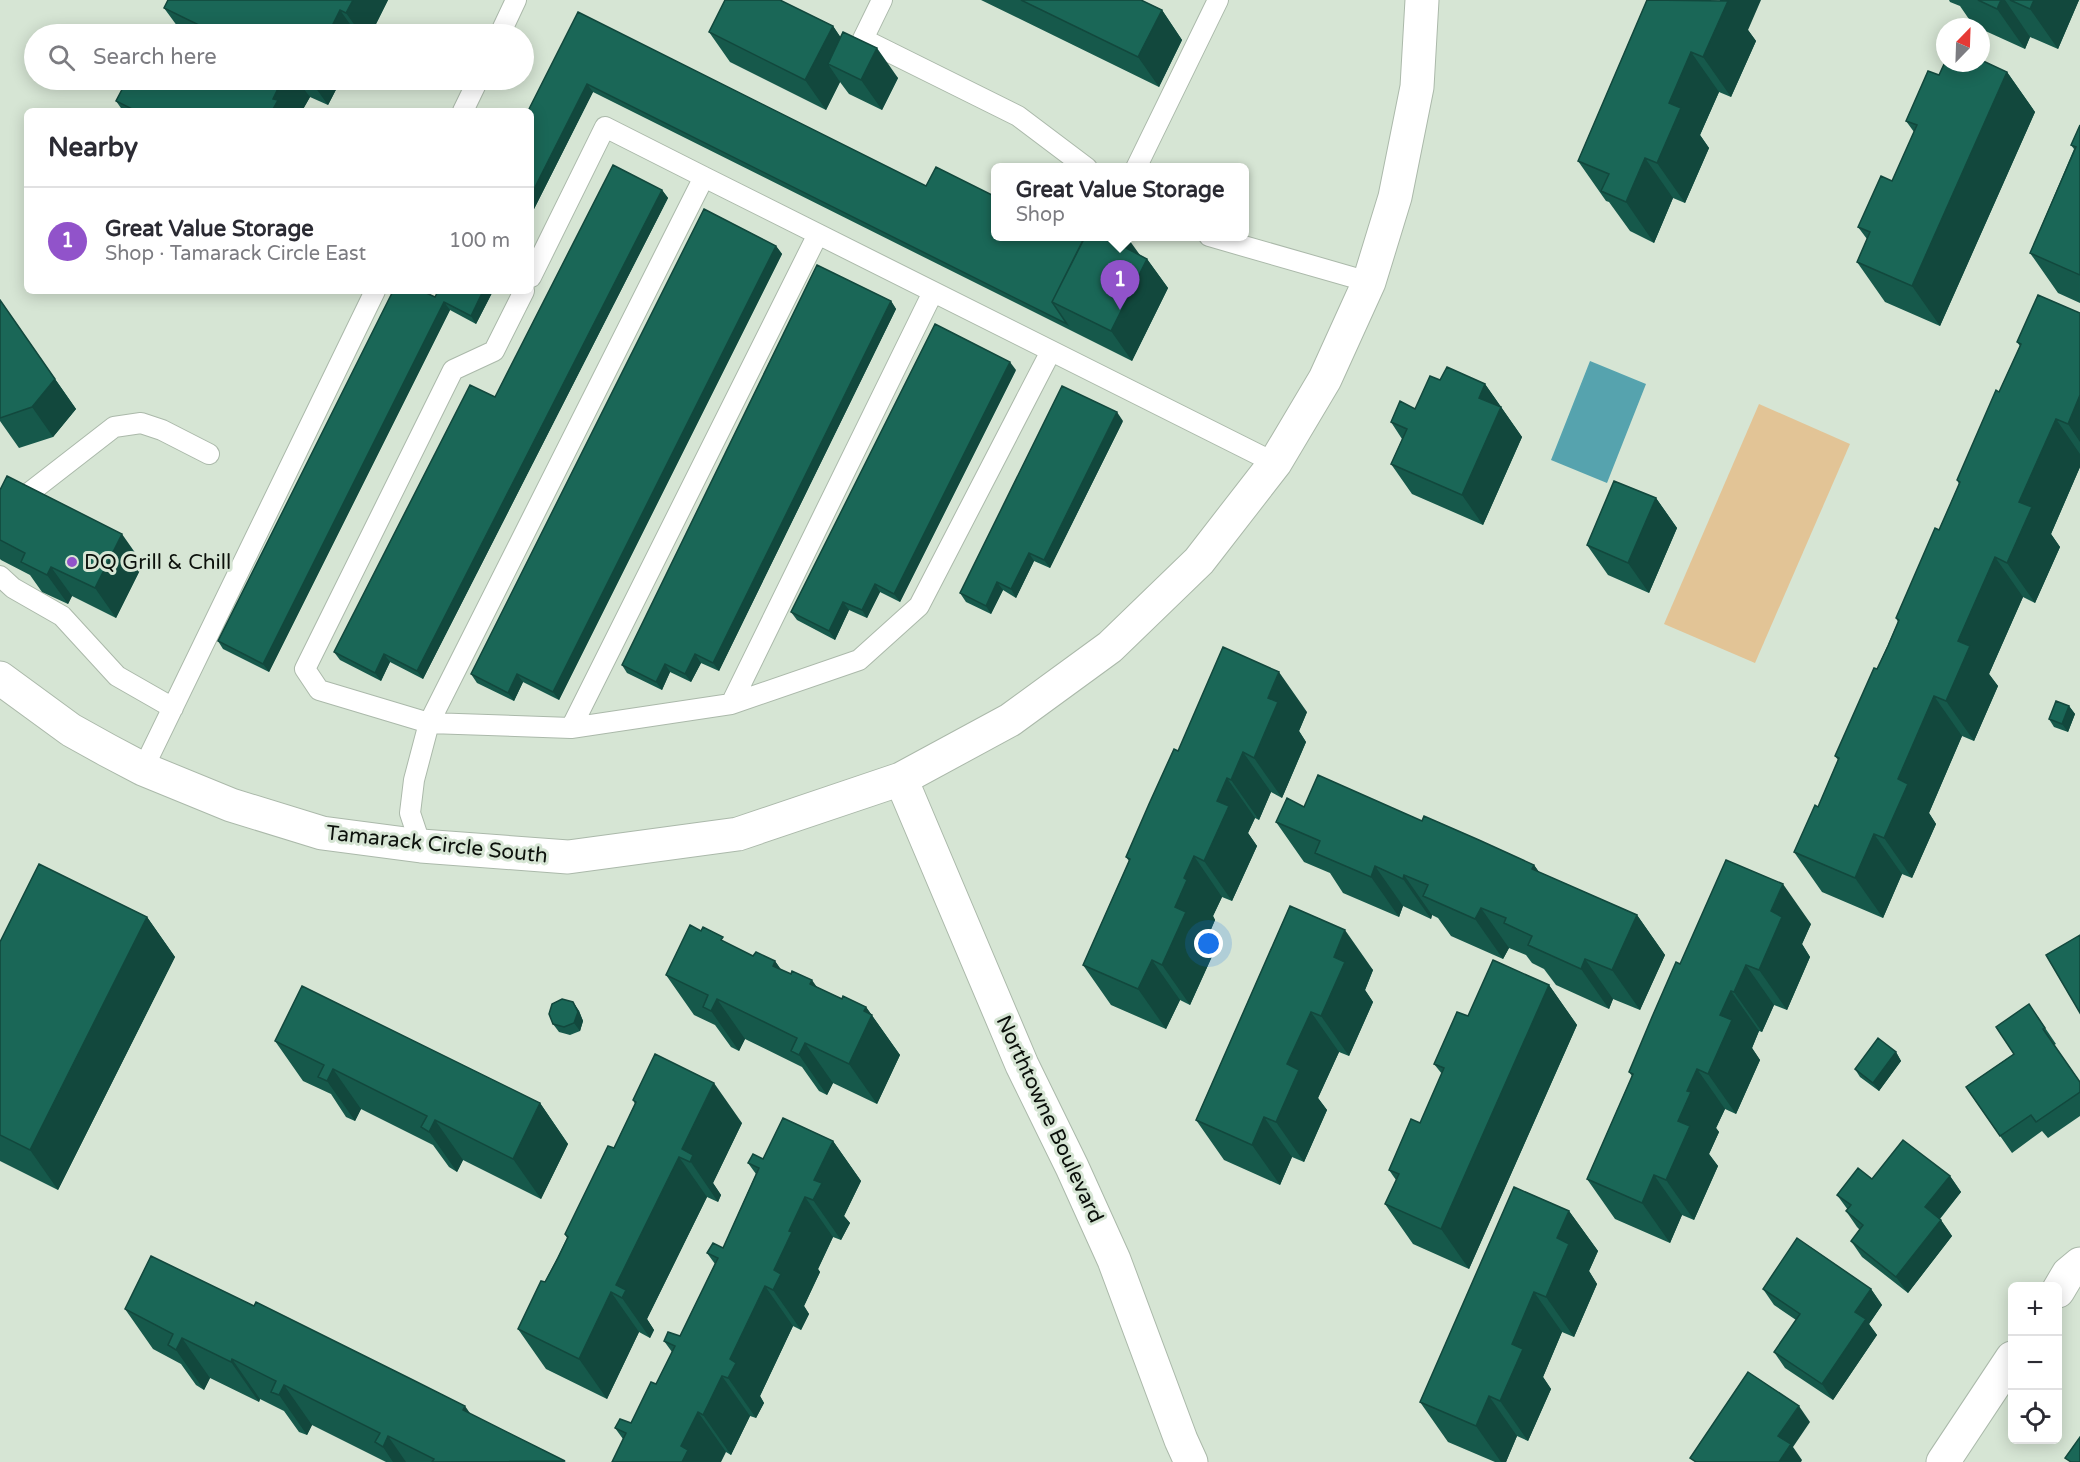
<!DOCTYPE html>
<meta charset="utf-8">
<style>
body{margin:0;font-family:"Varela Round",sans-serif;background:#f2f2f3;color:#2b2b33}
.controls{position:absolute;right:18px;bottom:18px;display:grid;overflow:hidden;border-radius:9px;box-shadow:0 3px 15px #0003}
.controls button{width:54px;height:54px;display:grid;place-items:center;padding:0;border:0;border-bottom:2px solid #e1e1e2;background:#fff;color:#2b2b33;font:30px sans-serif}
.compass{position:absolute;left:1936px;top:18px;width:54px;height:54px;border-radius:50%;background:#fff;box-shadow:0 3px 15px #0003;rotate:23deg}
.you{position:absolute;left:1209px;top:944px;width:21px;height:21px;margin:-15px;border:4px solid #fff;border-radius:50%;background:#1a73e8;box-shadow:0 0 0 9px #1a73e833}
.badge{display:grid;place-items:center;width:39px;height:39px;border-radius:50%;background:#9153ca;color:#fff;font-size:20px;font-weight:700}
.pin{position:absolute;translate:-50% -50px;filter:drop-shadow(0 2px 3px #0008)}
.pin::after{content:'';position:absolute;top:32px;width:21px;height:18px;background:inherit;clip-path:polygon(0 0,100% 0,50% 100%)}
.popup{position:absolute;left:991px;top:163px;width:258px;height:78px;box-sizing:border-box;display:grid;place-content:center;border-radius:9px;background:#fff;filter:drop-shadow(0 2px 4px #0005);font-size:20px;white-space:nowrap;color:#7c7c81}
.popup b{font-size:22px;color:#2b2b33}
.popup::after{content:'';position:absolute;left:50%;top:100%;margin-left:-12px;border:12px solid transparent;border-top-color:#fff}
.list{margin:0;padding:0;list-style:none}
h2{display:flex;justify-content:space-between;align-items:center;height:78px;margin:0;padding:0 24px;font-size:26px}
h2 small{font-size:20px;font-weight:400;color:#7c7c81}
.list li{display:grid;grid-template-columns:39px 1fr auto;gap:18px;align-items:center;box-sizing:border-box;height:108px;padding:0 24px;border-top:2px solid #e1e1e2}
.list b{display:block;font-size:22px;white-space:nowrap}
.list p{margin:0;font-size:20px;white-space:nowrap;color:#7c7c81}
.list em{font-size:20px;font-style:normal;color:#7c7c81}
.icon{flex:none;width:33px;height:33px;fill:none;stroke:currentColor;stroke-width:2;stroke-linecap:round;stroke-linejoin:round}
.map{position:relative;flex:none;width:2080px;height:1462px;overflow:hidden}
.search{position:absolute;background:#fff;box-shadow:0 3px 15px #0003;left:24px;top:24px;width:510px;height:66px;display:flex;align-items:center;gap:15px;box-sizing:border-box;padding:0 21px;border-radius:33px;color:#7c7c81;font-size:22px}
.panel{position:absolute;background:#fff;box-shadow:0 3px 15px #0003;left:24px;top:108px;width:510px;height:186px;border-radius:9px}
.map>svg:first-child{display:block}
.green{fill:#e2c496}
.water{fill:#56a3ae}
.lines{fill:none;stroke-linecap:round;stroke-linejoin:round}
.lane-casing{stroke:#abb9aa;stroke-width:22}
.street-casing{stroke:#abb9aa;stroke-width:35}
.secondary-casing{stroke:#abb9aa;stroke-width:35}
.lane{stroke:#fff;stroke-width:20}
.street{stroke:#fff;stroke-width:33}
.secondary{stroke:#fff;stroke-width:33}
.wall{fill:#16594b}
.shaded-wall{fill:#12483d}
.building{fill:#1a6757;stroke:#12483d;stroke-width:1.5}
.poi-dot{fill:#9153ca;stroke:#d6e5d4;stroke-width:2}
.labels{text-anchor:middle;stroke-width:6;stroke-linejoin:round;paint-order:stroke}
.poi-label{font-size:21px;fill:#0b100b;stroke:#d6e5d4;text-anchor:start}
.street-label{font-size:21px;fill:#0b100b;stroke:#d6e5d4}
</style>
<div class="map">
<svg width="2080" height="1462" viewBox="0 0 2080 1462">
<rect width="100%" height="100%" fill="#d6e5d4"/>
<!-- green -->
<path class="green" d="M1759 404 1850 444 1755 663 1664 624Z"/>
<!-- water -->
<path class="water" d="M1590 361 1646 384 1607 483 1551 460Z"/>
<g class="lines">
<defs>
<path id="lane" d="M882 0 863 39 1018 116 1087 168
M500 34 516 0
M463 111 478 80
M1136 168 1218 0
M1209 236 1369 282
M531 277 605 127 704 177
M524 291 494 351 453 370 305 669 319 690 429 723 571 728 731 704 859 660 919 606 1051 351
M0 531 4 522 29 493 114 427 141 423 162 430 209 454
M0 576 13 588 62 616 117 676 173 708
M731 704 933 292
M571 728 818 234
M143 769 375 291
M421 846 410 813 414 780 429 723 704 177 1275 463"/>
<path id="street" d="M2058 1291 2068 1274 2080 1264
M1943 1462 2012 1358"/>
<path id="secondary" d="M0 678 71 730 107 750 143 769 231 805 322 833 421 846 568 857 738 834 901 779 1010 720 1110 647 1199 561 1275 463 1325 379 1369 282 1395 197 1417 87 1422 0
M901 779 1022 1065 1072 1167 1114 1260 1181 1440 1191 1462"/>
</defs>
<!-- lane casing -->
<use href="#lane" class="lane-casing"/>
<!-- street casing -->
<use href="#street" class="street-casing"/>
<!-- secondary casing -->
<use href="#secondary" class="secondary-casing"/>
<!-- lane -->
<use href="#lane" class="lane"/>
<!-- street -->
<use href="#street" class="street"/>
<!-- secondary -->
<use href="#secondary" class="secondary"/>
</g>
<!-- wall -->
<path class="wall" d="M168 0H388L371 34H183L164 8Z
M981 0H1141L1162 10 1182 40 1159 87Z
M1647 0 1748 30 1756 41 1731 97 1719 92 1700 135 1709 148 1685 203 1673 198 1654 243 1630 231 1609 202 1606 201 1578 161Z
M1949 0H2079L2058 49 2030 37 2025 49 1981 29V27H1977L1973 25 1960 6 1950 2Z
M578 12 926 186 1083 240 1140 255 1147 259 1168 288 1132 361 593 92 531 215V111Z
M833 26 841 38 898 78 882 110 849 94 840 82 826 110 730 62 709 32Z
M2007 72 2035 112 1940 326 1885 302 1857 262 1867 239 1858 227 1892 181 1914 132 1906 121 1939 75Z
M127 80H341L328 105 310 97 302 111H123L116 101Z
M2080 125V303L2058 293 2030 253 2074 149 2071 145Z
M662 190 668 198 423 679 390 662 381 681 340 660 334 652 495 397Z
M776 246 782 254 559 700 523 682 514 701 477 683 471 674Z
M493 291 476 324 450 310 269 672 223 649 218 641 435 297Z
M0 300 76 409 53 437 19 448 0 421Z
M891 301 896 309 719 671 701 663 691 682 670 672 662 690 627 673 622 665Z
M2080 313V467L2051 534 2060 547 2035 603 2023 597 1989 674 1998 686 1974 741 1962 736 1929 813 1936 824 1912 878 1902 874 1883 918 1822 892 1794 852 1818 807 1838 760 1835 756 1877 669 1898 622 1896 618 1939 530 1959 484 1957 480 1999 392 2020 346 2017 342Z
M1016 370 900 602 880 592 867 618 849 610 835 640 797 620 791 612Z
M1440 380 1485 384 1522 437 1483 525 1412 494 1391 464 1402 439 1391 422 1415 409Z
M1123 421 1050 568 1034 561 1016 598 1003 590 991 614 966 602 960 593Z
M0 490 143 564 116 618 72 596 68 604 42 592 30 575 1 560 0 559Z
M1656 498 1677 528 1649 593 1608 575 1587 545Z
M2069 706 2075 714 2068 732 2054 727 2049 719Z
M1307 712 1299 731 1306 742 1282 798 1271 792 1259 820 1255 818 1248 833 1257 846 1232 901 1222 897 1213 916 1215 920 1206 941 1214 952 1190 1005 1180 1000 1166 1029 1111 1005 1083 965 1129 861 1126 857 1178 751Z
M1304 807 1422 821 1534 865 1539 872 1637 915 1665 955 1640 1010 1613 999 1609 1009 1556 985 1544 969 1532 963 1526 955 1509 948 1503 959 1451 936 1438 918 1432 915 1431 919 1403 906 1399 917 1343 893 1330 873 1304 862 1276 822Z
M1290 906 1373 970 1365 990 1373 1002 1349 1056 1339 1052 1318 1098 1327 1110 1304 1162 1292 1157 1280 1185 1224 1160 1196 1120Z
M147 917 175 957 58 1190 0 1161V942Z
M1811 924 1802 944 1810 957 1787 1010 1774 1005 1762 1032 1759 1031 1752 1048 1760 1060 1736 1114 1725 1109 1716 1128 1719 1132 1709 1154 1718 1166 1694 1220 1682 1215 1670 1243 1615 1219 1587 1179 1632 1076 1629 1072 1680 964Z
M727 943 753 956 775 961 781 970 842 999 866 1007 900 1055 877 1104 833 1083 827 1095 819 1091 802 1067 745 1039 739 1051 731 1047 715 1025 694 1015 666 975Z
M1549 985 1577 1025 1469 1269 1413 1244 1385 1204 1396 1180 1389 1170 1420 1123 1442 1074 1434 1064 1468 1016Z
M573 1002 579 1011 583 1021 580 1031 570 1035 559 1032 553 1024Z
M2029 1004 2056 1044 2054 1045 2080 1082V1116L2048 1138 2042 1131 2012 1153 1966 1087 2014 1054Z
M275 1041 540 1103 568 1144 541 1199 463 1160 457 1172 449 1167 433 1145 361 1109 355 1121 346 1117 331 1094 303 1081Z
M1896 1052 1901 1061 1879 1091 1860 1077 1855 1069Z
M633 1100 742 1123 713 1183 721 1195 718 1202 707 1197 647 1319 654 1330 650 1338 639 1332 607 1399 546 1369 518 1329 545 1282 567 1238 565 1234 614 1148 635 1104Z
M833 1141 861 1181 844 1216 850 1223 841 1240 833 1237 818 1269 820 1272 804 1306 809 1314 801 1330 793 1326 760 1396 764 1403 756 1418 750 1416 731 1455 726 1452 623 1439 615 1428 631 1423 656 1384 672 1352 664 1341 680 1336 715 1264 707 1253 723 1248 756 1174 748 1163Z
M1950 1176 1961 1192 1940 1219 1952 1236 1908 1293 1862 1257 1851 1241 1860 1230 1857 1227 1846 1211 1848 1210 1837 1195 1872 1179Z
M1569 1211 1598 1251 1589 1271 1597 1284 1574 1337 1562 1332 1543 1377 1551 1389 1528 1441 1517 1436 1506 1462H1495L1448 1442 1420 1402Z
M1763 1289H1871L1882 1305 1869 1324 1877 1335 1833 1400 1785 1368 1774 1352 1796 1320 1774 1305Z
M125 1309 470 1414 566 1462H386L312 1425 307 1435 299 1432 284 1411 260 1399 259 1402 210 1378 204 1390 196 1385 181 1364 153 1349Z"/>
<!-- shaded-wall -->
<path class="shaded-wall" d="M353 0H388L371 34H361L346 13Z
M1720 0H1761L1748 30 1756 41 1731 97 1703 57Z
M2001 0H2005L2030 37 2025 49 1997 9Z
M2034 0H2079L2058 49 2030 9Z
M340 10 357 34H328Z
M1162 10 1182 40 1159 87 1138 57Z
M833 26 853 56 828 64 840 82 826 110 805 80Z
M877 48 898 78 882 110 861 80Z
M1691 52 1719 92 1700 135 1709 148 1685 203 1657 163 1669 103Z
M2007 72 2035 112 1940 326 1912 286Z
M282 80H297L310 97 302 111H272L273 99Z
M310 80H341L328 105Z
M587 84 593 92 531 215V195Z
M1645 158 1673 198 1654 243 1626 202Z
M662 190 668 198 423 679 417 671Z
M1127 237 1145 262 1147 259 1168 288 1132 361 1111 331 1122 246Z
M776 246 782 254 559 700 553 692Z
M483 291H493L476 324 471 316Z
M891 301 896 309 719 671 713 663Z
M444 302 450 310 269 672 263 664Z
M1010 362 1016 370 900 602 894 594Z
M55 379 76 409 53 437 32 407Z
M1485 384 1522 437 1483 525 1462 495 1479 398Z
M2080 395V442L2068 424Z
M1117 412 1123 421 1050 568 1044 560Z
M2056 419 2080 454V467L2051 534 2060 547 2035 603 2007 563 2019 502Z
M1656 498 1677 528 1649 593 1628 563Z
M122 534 143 564 116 618 95 588Z
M1029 553 1034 561 1016 598 1011 589Z
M1995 557 2023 597 1989 674 1998 686 1974 741 1946 701 1958 641Z
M51 567 72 596 68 604 47 575Z
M997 582 1003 590 991 614 986 606Z
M875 584 880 592 867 618 862 610Z
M843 602 849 610 835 640 829 631Z
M384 654 390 662 381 681 375 673Z
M695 654 701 663 691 682 685 674Z
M665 664 670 672 662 690 656 682Z
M1279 672 1307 712 1299 731 1306 742 1282 798 1254 758 1268 698Z
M517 674 523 682 514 701 508 693Z
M1934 696 1962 736 1929 813 1936 824 1912 878 1884 838 1898 779Z
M2069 706 2075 714 2068 732 2062 724Z
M1243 752 1271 792 1259 820 1231 780Z
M1227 778 1255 818 1248 833 1257 846 1232 901 1204 861 1217 801Z
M1874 834 1902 874 1883 918 1855 878Z
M1194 856 1222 897 1213 916 1215 920 1206 941 1214 952 1190 1005 1162 965 1175 907 1184 878Z
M1534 865 1562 905 1532 869Z
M1375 866 1403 906 1399 917 1371 877Z
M1404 875 1432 915 1431 919 1403 879Z
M1783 884 1811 924 1802 944 1810 957 1787 1010 1759 970 1771 911Z
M1481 908 1509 948 1503 959 1475 919Z
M1637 915 1665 955 1640 1010 1612 970Z
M147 917 175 957 58 1190 30 1150Z
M1345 930 1373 970 1365 990 1373 1002 1349 1056 1321 1016 1334 957Z
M1585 959 1613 999 1609 1009 1581 969Z
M1152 960 1180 1000 1166 1029 1138 989Z
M775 961 803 1001 773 966Z
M1746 965 1774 1005 1762 1032 1734 992Z
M812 980 840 1020 810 984Z
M1549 985 1577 1025 1469 1269 1441 1229Z
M1731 991 1759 1031 1752 1048 1760 1060 1736 1114 1708 1074 1720 1015Z
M717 999 745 1039 739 1051 711 1011Z
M573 1002 579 1011 583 1021 580 1031 574 1023Z
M866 1007 900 1055 877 1104 849 1064 864 1011Z
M1311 1012 1339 1052 1318 1098 1327 1110 1304 1162 1276 1122 1287 1064Z
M805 1043 833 1083 827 1095 799 1055Z
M1896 1052 1901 1061 1879 1091 1873 1083Z
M333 1069 361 1109 355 1121 327 1081Z
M1697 1069 1725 1109 1716 1128 1719 1132 1709 1154 1718 1166 1694 1220 1666 1180 1678 1121 1687 1091Z
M714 1083 742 1123 713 1183 721 1195 718 1202 682 1149Z
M540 1103 568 1144 541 1199 513 1159Z
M1264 1117 1292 1157 1280 1185 1252 1145Z
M435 1120 463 1160 457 1172 429 1132Z
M833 1141 861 1181 844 1216 850 1223 841 1240 813 1200 814 1180Z
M679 1157 707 1197 647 1319 654 1330 650 1338 622 1298 616 1285Z
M1654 1175 1682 1215 1670 1243 1642 1203Z
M1950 1176 1961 1192 1936 1223 1925 1207Z
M805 1197 833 1237 818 1269 820 1272 804 1306 809 1314 801 1330 773 1290 774 1270 789 1231Z
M1569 1211 1598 1251 1589 1271 1597 1284 1574 1337 1546 1297 1557 1238Z
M1941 1220 1952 1236 1908 1293 1896 1277Z
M765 1286 793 1326 760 1396 764 1403 756 1418 728 1378 730 1359Z
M1871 1289 1882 1305 1869 1324 1877 1335 1833 1400 1822 1384 1855 1312Z
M611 1292 639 1332 607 1399 579 1359Z
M1534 1292 1562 1332 1543 1377 1551 1389 1528 1441 1500 1401 1512 1344Z
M182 1338 210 1378 204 1390 176 1350Z
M232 1359 260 1399 259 1402 231 1362Z
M722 1376 750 1416 731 1455 703 1415Z
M284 1385 312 1425 307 1435 279 1395Z
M1489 1396 1517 1436 1506 1462H1501L1476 1426Z
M465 1406 493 1446 463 1410Z
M1799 1406 1810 1422 1793 1447 1802 1460 1801 1462H1779L1778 1436Z
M698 1412 726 1452 721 1462H682L681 1446Z
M388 1436 406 1462H393L383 1447Z"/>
<!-- building -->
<path class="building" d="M168 0H353L346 13 340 10 328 34H196L201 26 164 8Z
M725 0H780L833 26 805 80 709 32Z
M1021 0H1141L1162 10 1138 57Z
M1647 0 1728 1 1703 57 1691 52 1669 103 1681 108 1657 163 1645 158 1626 202 1601 191 1609 174 1578 161Z
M1978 0H2001L1997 9Z
M2010 0H2034L2030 9Z
M578 12 926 186 936 167 996 197V237H1076L1083 240 1052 302 1067 324 587 84 531 195V111H528Z
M843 32 877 48 861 80 828 64Z
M1981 60 2007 72 1912 286 1857 262 1870 232 1858 227 1881 176 1892 181 1917 125 1906 121 1928 71 1939 75 1945 62V63H1981Z
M127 80H282L273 99 278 100 272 111H136L116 101Z
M2080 125V275L2030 253 2076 147 2071 145Z
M613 165 662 190 417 671 384 654 375 673 334 652 470 385 495 397Z
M704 209 776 246 553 692 517 674 508 693 471 674Z
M1085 237H1127L1122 246 1147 259 1111 331 1052 302Z
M817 265 891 301 713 663 695 654 685 674 665 664 656 682 622 665Z
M393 291H422L435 297 438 291H483L471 316 444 302 263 664 218 641Z
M2038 295 2080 313V395L2068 424 2056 419 2019 502 2032 507 2007 563 1995 557 1958 641 1970 646 1946 701 1934 696 1898 779 1908 784 1884 838 1874 834 1855 878 1794 852 1815 805 1818 807 1839 758 1835 756 1874 668 1877 669 1888 646 1899 620 1896 618 1935 528 1939 530 1950 505 1960 482 1957 480 1996 390 1999 392 2021 344 2017 342Z
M0 300 55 379 32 407 0 418Z
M935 324 1010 362 894 594 875 584 862 610 843 602 829 631 791 612Z
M1447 367 1485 384 1479 398 1501 407 1462 495 1391 464 1407 429 1391 422 1400 401 1415 409 1430 376 1440 380Z
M1062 386 1117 412 1044 560 1029 553 1011 589 997 582 986 606 960 593Z
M7 476 122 534 95 588 51 567 47 575 21 562 25 553 0 540V490Z
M1614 481 1656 498 1628 563 1587 545Z
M1223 647 1279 672 1268 698 1278 702 1254 758 1243 752 1231 780 1227 778 1217 801 1229 806 1204 861 1194 856 1184 878 1187 880 1175 907 1186 912 1162 965 1152 960 1138 989 1083 965 1130 859 1126 857 1149 804 1174 749 1178 751Z
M2056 701 2069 706 2062 724 2049 719Z
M1318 775 1422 821 1424 816 1479 840 1534 865 1532 869 1637 915 1612 970 1585 959 1581 969 1528 945 1532 936 1504 923 1506 918 1481 908 1475 919 1423 896 1428 885 1404 875 1403 879 1375 866 1371 877 1315 853 1320 841 1276 822 1287 798 1304 807Z
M1726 860 1783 884 1771 911 1782 917 1759 970 1746 965 1734 992 1731 991 1720 1015 1732 1020 1708 1074 1697 1069 1687 1091 1691 1092 1678 1121 1690 1126 1666 1180 1654 1175 1642 1203 1587 1179 1633 1074 1629 1072 1652 1017 1676 962 1680 964Z
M39 864 147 917 30 1150 0 1135V942Z
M1290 906 1345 930 1334 957 1345 962 1321 1016 1311 1012 1287 1064 1299 1070 1276 1122 1264 1117 1252 1145 1196 1120Z
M690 925 701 931 703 927 723 937 721 940 753 956 756 952 775 961 773 966 791 974 792 971 812 980 810 984 842 999 843 996 866 1007 864 1011 872 1015 849 1064 805 1043 799 1055 791 1051 797 1038 717 999 711 1011 703 1007 708 995 666 975Z
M2080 935V1013L2046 955Z
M1493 960 1549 985 1441 1229 1385 1204 1399 1174 1389 1170 1411 1119 1420 1123 1444 1068 1434 1064 1457 1012 1468 1016Z
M302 986 540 1103 513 1159 435 1120 429 1132 421 1127 427 1116 333 1069 327 1081 318 1077 324 1065 275 1041Z
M562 999 573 1002 578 1012 574 1023 564 1027 553 1024 549 1014 552 1004Z
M2029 1004 2045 1028 2043 1029 2080 1082V1092L2036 1122 2031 1115 2000 1136 1966 1087 2014 1054 1996 1027Z
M1878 1038 1896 1052 1873 1083 1855 1069Z
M655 1054 714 1083 682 1149 693 1155 690 1162 679 1157 616 1285 626 1290 622 1298 611 1292 579 1359 518 1329 541 1281 545 1282 558 1258 568 1237 565 1234 608 1146 614 1148 636 1102 633 1100Z
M783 1118 833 1141 814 1180 822 1183 813 1200 805 1197 789 1231 792 1232 774 1270 781 1274 773 1290 765 1286 730 1359 736 1363 728 1378 722 1376 703 1415 698 1412 681 1446 688 1450 682 1462H612L626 1433 615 1428 620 1419 631 1423 651 1382 656 1384 675 1346 664 1341 668 1332 680 1336 718 1258 707 1253 713 1243 723 1248 759 1168 748 1163 753 1154 763 1159Z
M1903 1140 1950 1176 1925 1207 1941 1220 1896 1277 1851 1241 1863 1225 1846 1211 1851 1205 1837 1195 1858 1168 1872 1179Z
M1514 1187 1569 1211 1557 1238 1569 1244 1546 1297 1534 1292 1512 1344 1523 1349 1500 1401 1489 1396 1476 1426 1420 1402Z
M1797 1238 1871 1289 1855 1312 1866 1319 1822 1384 1774 1352 1800 1314 1763 1289Z
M151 1256 254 1306 256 1302 411 1379 465 1406 463 1410 565 1461 432 1462 434 1459 388 1436 383 1447 375 1442 380 1433 284 1385 279 1395 271 1392 276 1381 232 1359 231 1362 182 1338 176 1350 168 1345 173 1334 125 1309Z
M1748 1372 1799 1406 1778 1436 1791 1444 1779 1462H1696L1690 1458Z
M2080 1437V1462H2071L2065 1458Z"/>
<!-- markers -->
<circle class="poi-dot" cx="72" cy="562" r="6"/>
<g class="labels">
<!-- poi labels -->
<g class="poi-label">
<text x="84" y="569">DQ Grill &amp; Chill</text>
</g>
<!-- street labels -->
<g class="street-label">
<text transform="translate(437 844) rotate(6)" y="7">Tamarack Circle South</text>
<text transform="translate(1050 1119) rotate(65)" y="7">Northtowne Boulevard</text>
</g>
</g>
</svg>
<div class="controls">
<button>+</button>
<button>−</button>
<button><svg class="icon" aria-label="locate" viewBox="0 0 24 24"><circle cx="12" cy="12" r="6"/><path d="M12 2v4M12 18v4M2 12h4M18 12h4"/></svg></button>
</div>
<svg class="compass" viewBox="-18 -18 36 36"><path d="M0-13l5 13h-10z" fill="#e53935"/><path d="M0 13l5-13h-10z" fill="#7c7c81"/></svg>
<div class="you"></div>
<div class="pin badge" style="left:1120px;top:310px">1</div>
<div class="popup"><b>Great Value Storage</b>Shop</div>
<div class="search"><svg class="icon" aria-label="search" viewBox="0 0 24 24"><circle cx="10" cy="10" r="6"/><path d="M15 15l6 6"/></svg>Search here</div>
<section class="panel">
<h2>Nearby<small></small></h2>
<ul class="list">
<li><span class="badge">1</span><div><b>Great Value Storage</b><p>Shop · Tamarack Circle East</p></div><em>100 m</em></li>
</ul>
</section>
</div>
